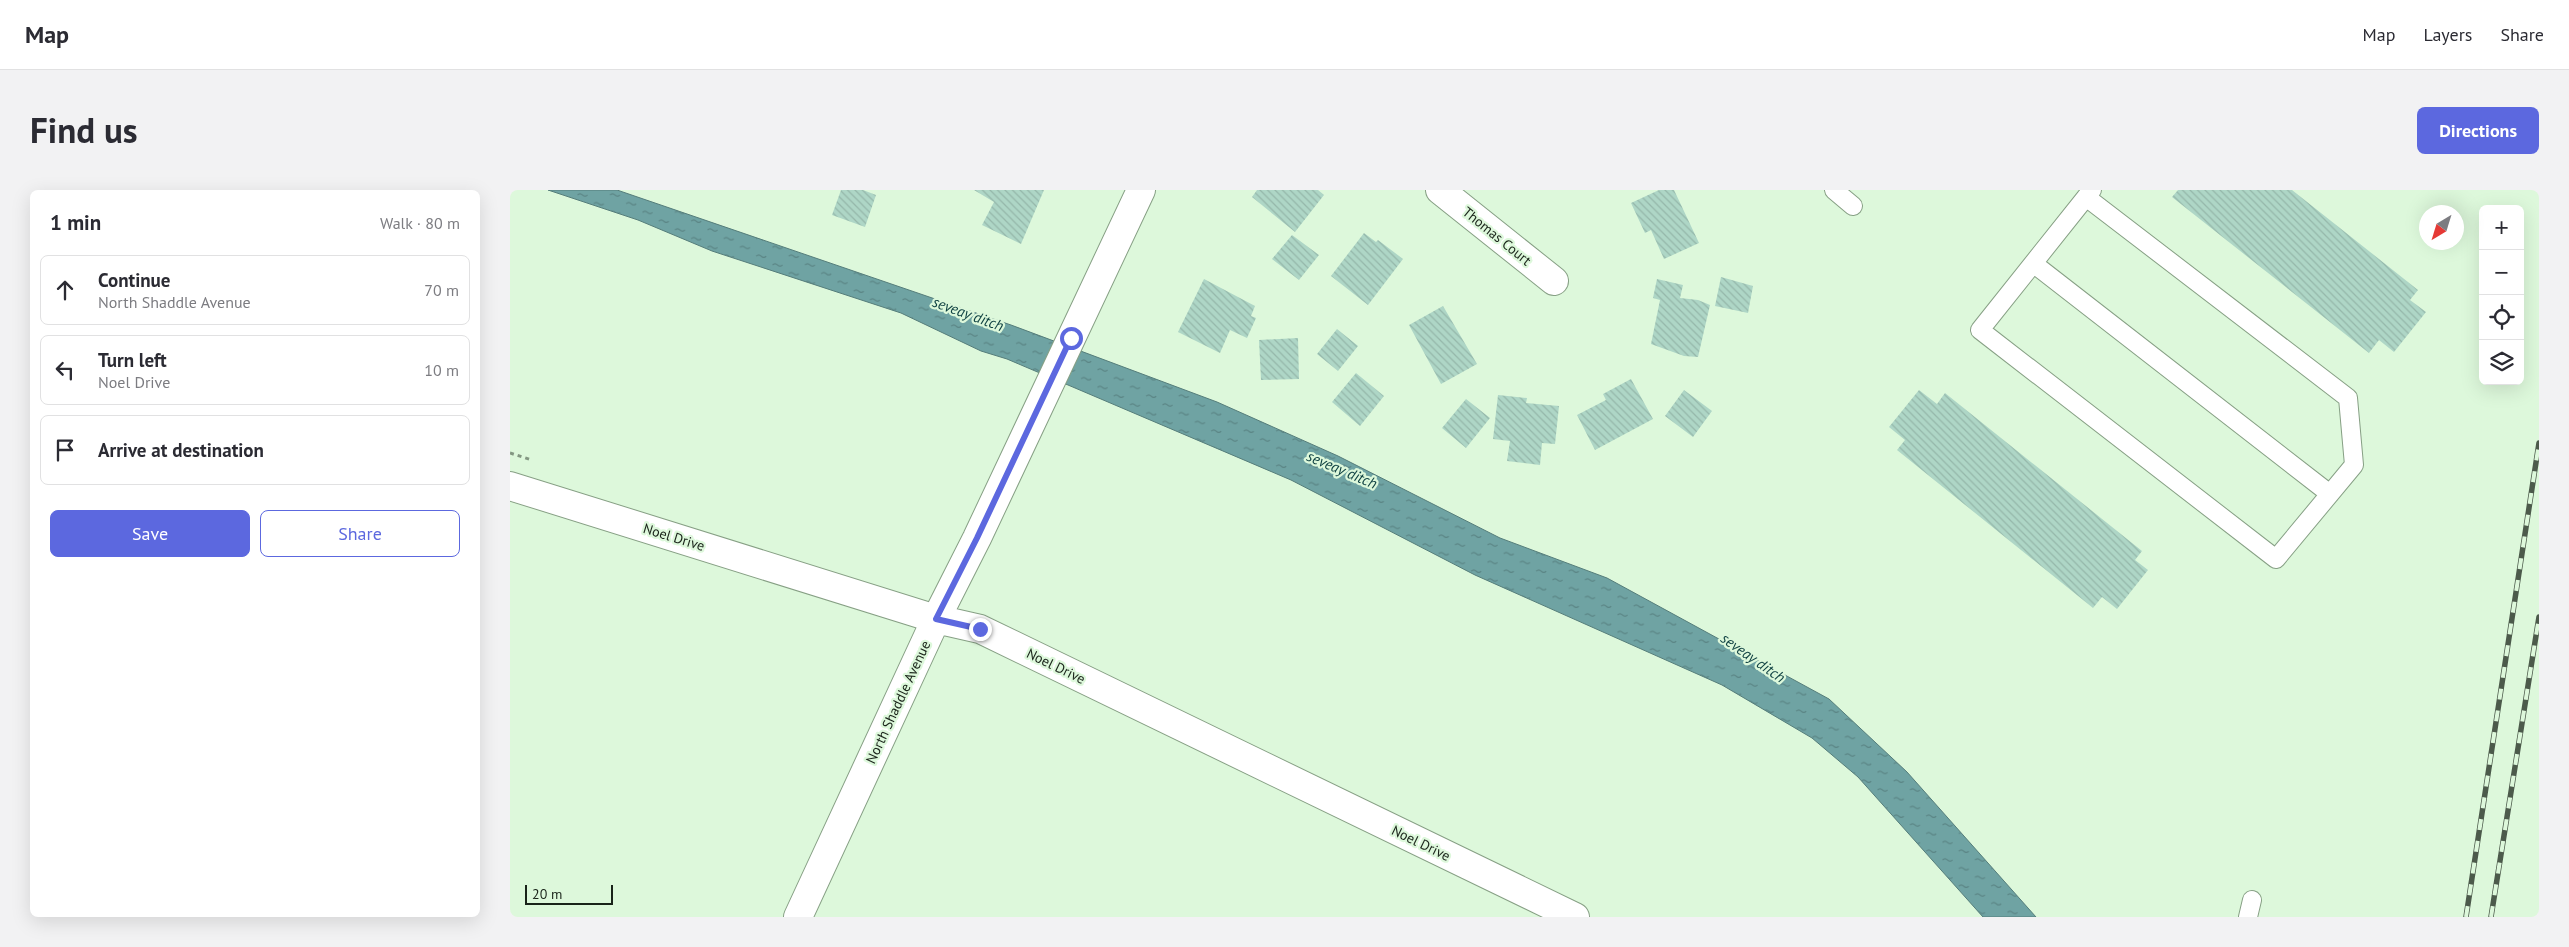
<!DOCTYPE html>
<meta charset="utf-8">
<style>
body{margin:0;font-family:"PT Sans",sans-serif;background:#f2f2f3;color:#2b2b33}
.controls{position:absolute;right:15px;top:15px;display:grid;overflow:hidden;border-radius:8px;box-shadow:0 5px 20px #0002}
.controls button{width:45px;height:45px;display:grid;place-items:center;padding:0;border:0;border-bottom:1px solid #e1e1e2;background:#fff;color:#2b2b33;font:25px sans-serif}
.compass{position:absolute;left:1909px;top:15px;width:45px;height:45px;border-radius:50%;background:#fff;box-shadow:0 5px 20px #0002;rotate:218deg}
.scale{position:absolute;left:15px;bottom:12px;width:88px;box-sizing:border-box;padding-left:5px;border:2px solid #192319;border-top:0;font-size:14px;line-height:18px;white-space:nowrap;color:#192319;-webkit-text-stroke:4px #ddf8db;paint-order:stroke}
.stop{position:absolute;width:15px;height:15px;margin:-11px;border:4px solid #5c68df;border-radius:50%;background:#fff}
.stop.end{background:#5c68df;border-color:#fff;box-shadow:0 1px 5px #0008}
.list{margin:0;padding:0;list-style:none}
h2{display:flex;justify-content:space-between;align-items:center;height:65px;margin:0;padding:0 20px;font-size:21px}
h2 small{font-size:16px;font-weight:400;color:#7c7c81}
.list li{display:grid;grid-template-columns:32px 1fr auto;gap:15px;align-items:center;box-sizing:border-box;height:70px;margin:0 10px 10px;padding:0 10px;border:1px solid #e1e1e2;border-radius:8px}
.list b{display:block;font-size:19px;white-space:nowrap}
.list p{margin:0;font-size:16px;white-space:nowrap;color:#7c7c81}
.list em{font-size:16px;font-style:normal;color:#7c7c81}
.actions{display:flex;gap:10px;padding:15px 20px}
.actions a{flex:1;padding:11px 0;border:1px solid #5c68df;border-radius:8px;text-align:center;font-size:18px;color:#5c68df}
.actions .main{background:#5c68df;color:#fff}
.icon{flex:none;width:28px;height:28px;fill:none;stroke:currentColor;stroke-width:2;stroke-linecap:round;stroke-linejoin:round}
.map{position:relative;flex:none;width:2029px;height:727px;overflow:hidden;border-radius:8px}
header{display:flex;align-items:center;gap:30px;box-sizing:border-box;height:70px;padding:0 25px;background:#fff;border-bottom:1px solid #e1e1e2}
header strong{font-size:24px}
nav{display:flex;gap:28px;margin-inline-start:auto;font-size:18px}
.intro{display:flex;align-items:center;justify-content:space-between;box-sizing:border-box;height:120px;padding:0 30px}
h1{margin:0;font-size:35px}
.button{padding:12px 22px;border-radius:8px;background:#5c68df;color:#fff;font-size:18px;font-weight:700}
main{display:flex;gap:30px;padding:0 30px}
aside{flex:1;background:#fff;border-radius:8px;box-shadow:0 5px 20px #0002}
.map>svg:first-child{display:block}
.water{fill:url(#water-ripples);stroke:#557d7a}
.building{fill:url(#building-back-hatch)}
.lines{fill:none;stroke-linecap:round;stroke-linejoin:round}
.lane-casing{stroke:#87a085;stroke-width:20}
.street-casing{stroke:#87a085;stroke-width:30}
.path{stroke:#839782;stroke-width:3;stroke-dasharray:4 4;stroke-linecap:butt}
.lane{stroke:#fff;stroke-width:18}
.street{stroke:#fff;stroke-width:28}
.rail-casing{stroke:#4c5a4b;stroke-width:5.5}
.rail{stroke:#ddf8db;stroke-width:4;stroke-dasharray:11;stroke-linecap:butt}
.route{stroke:#5c68df;stroke-width:6}
.labels{text-anchor:middle;stroke-width:4.5;stroke-linejoin:round;paint-order:stroke}
.street-label{font-size:14px;fill:#192319;stroke:#ddf8db}
.water-label{font-size:15px;font-style:italic;fill:#0d3f40;stroke:#ddf8db}
</style>
<header>
<strong>Map</strong>
<nav><a>Map</a><a>Layers</a><a>Share</a></nav>
</header>
<div class="intro"><h1>Find us</h1><a class="button">Directions</a></div>
<main>
<aside>
<h2>1 min<small>Walk · 80 m</small></h2>
<ul class="list">
<li><svg class="icon" aria-label="ahead" viewBox="0 0 24 24"><path d="M12 20V5M6 11l6-6 6 6"/></svg><div><b>Continue</b><p>North Shaddle Avenue</p></div><em>70 m</em></li>
<li><svg class="icon" aria-label="left" viewBox="0 0 24 24"><path d="M17 20v-9H6M10 6l-5 5 5 5"/></svg><div><b>Turn left</b><p>Noel Drive</p></div><em>10 m</em></li>
<li><svg class="icon" aria-label="arrive" viewBox="0 0 24 24"><path d="M6 21V4h12l-3 4 3 4H6"/></svg><div><b>Arrive at destination</b></div></li>
</ul>
<div class="actions"><a class="main">Save</a><a>Share</a></div>
</aside>
<div class="map">
<svg width="2029" height="727" viewBox="0 0 2029 727">
<defs>
<pattern id="water-ripples" width="26" height="14" patternUnits="userSpaceOnUse" patternTransform="scale(1.25)"><rect width="26" height="14" fill="#6fa3a3"/><path d="M2 4q2-2 4 0t4 0M15 11q2-2 4 0t4 0" fill="none" stroke="#5a8484"/></pattern>
<pattern id="building-back-hatch" width="6" height="6" patternUnits="userSpaceOnUse" patternTransform="scale(1.25)"><rect width="6" height="6" fill="#aed6c6"/><path d="M-1 5l2 2M0 0l6 6M5-1l2 2" fill="none" stroke="#95b7aa"/></pattern>
</defs>
<rect width="100%" height="100%" fill="#ddf8db"/>
<!-- water -->
<path class="water" d="M38 0H107L501 135 707 212 828 266 990 348 1097 388 1319 509 1397 582 1526 727H1473L1348 587 1302 548 1212 495 965 385 781 290 497 169 471 161 391 123 202 61 128 30Z"/>
<!-- building -->
<path class="building" d="M331 0H353L366 5 355 37 322 25Z
M464 0H534L511 54 472 35 484 12Z
M747 0H808L814 5 785 42 742 7Z
M1149 0H1164L1189 53 1154 69 1141 40 1135 43 1121 13Z
M1668 0H1782L1908 100 1900 110 1916 122 1884 162 1869 150 1859 163 1662 7Z
M854 43 866 52 868 50 893 69 858 115 821 86Z
M782 45 809 65 789 90 762 69Z
M1211 87 1243 96 1238 123 1205 116Z
M694 89 745 116 741 126 746 128 737 148 720 140 710 163 668 142Z
M1147 89 1173 95 1170 108 1188 110 1200 115 1188 167 1174 166 1141 154 1150 110 1143 108Z
M933 116 967 174 931 194 899 135Z
M827 139 848 156 828 181 807 164Z
M788 148 789 189 751 190 749 150Z
M846 183 874 206 850 236 822 212Z
M1121 189 1143 229 1085 260 1067 225 1096 210 1093 204Z
M1174 200 1202 221 1183 247 1155 226Z
M1409 200 1427 214 1435 203 1632 361 1625 370 1638 380 1607 419 1592 407 1583 418 1387 260 1395 250 1379 237Z
M988 205 1017 208 1016 213 1049 216 1045 254 1032 253 1030 275 997 271 1000 251 983 249Z
M956 209 980 228 956 258 932 238Z"/>
<g class="lines">
<defs>
<path id="lane" d="M1324 0 1343 16
M1576 7 1838 208 1844 275 1766 369 1470 140 1576 7 1582 0
M1524 74 1820 304
M1738 727 1742 710"/>
<path id="street" d="M930 0 1044 91
M0 296 426 429 470 439 1065 727
M288 727 426 429 467 348 631 0"/>
</defs>
<!-- lane casing -->
<use href="#lane" class="lane-casing"/>
<!-- street casing -->
<use href="#street" class="street-casing"/>
<!-- path -->
<path class="path" d="M0 263 22 270"/>
<!-- lane -->
<use href="#lane" class="lane"/>
<!-- street -->
<use href="#street" class="street"/>
<defs>
<path id="rail" d="M1956 727 2029 253
M1981 727 2029 427"/>
</defs>
<!-- rail casing -->
<use href="#rail" class="rail-casing"/>
<!-- rail -->
<use href="#rail" class="rail"/>
</g>
<g class="lines">
<!-- route -->
<path class="route" d="M470 439 426 429 467 348 561 148"/>
</g>
<g class="labels">
<!-- street labels -->
<g class="street-label">
<text transform="translate(987 46) rotate(39)" y="5">Thomas Court</text>
<text transform="translate(164 347) rotate(17)" y="5">Noel Drive</text>
<text transform="translate(546 476) rotate(26)" y="5">Noel Drive</text>
<text transform="translate(388 512) rotate(-65)" y="5">North Shaddle Avenue</text>
<text transform="translate(911 653) rotate(26)" y="5">Noel Drive</text>
</g>
<!-- water labels -->
<g class="water-label">
<text transform="translate(458 124) rotate(20)" y="5">seveay ditch</text>
<text transform="translate(832 280) rotate(23)" y="5">seveay ditch</text>
<text transform="translate(1243 468) rotate(35)" y="5">seveay ditch</text>
</g>
</g>
</svg>
<div class="controls">
<button>+</button>
<button>−</button>
<button><svg class="icon" aria-label="locate" viewBox="0 0 24 24"><circle cx="12" cy="12" r="6"/><path d="M12 2v4M12 18v4M2 12h4M18 12h4"/></svg></button>
<button><svg class="icon" aria-label="layers" viewBox="0 0 24 24"><path d="M12 4l9 5-9 5-9-5zM3 14l9 5 9-5"/></svg></button>
</div>
<svg class="compass" viewBox="-18 -18 36 36"><path d="M0-13l5 13h-10z" fill="#e53935"/><path d="M0 13l5-13h-10z" fill="#7c7c81"/></svg>
<div class="scale">20 m</div>
<div class="stop" style="left:561px;top:148px"></div>
<div class="stop end" style="left:470px;top:439px"></div>
</div>
</main>
